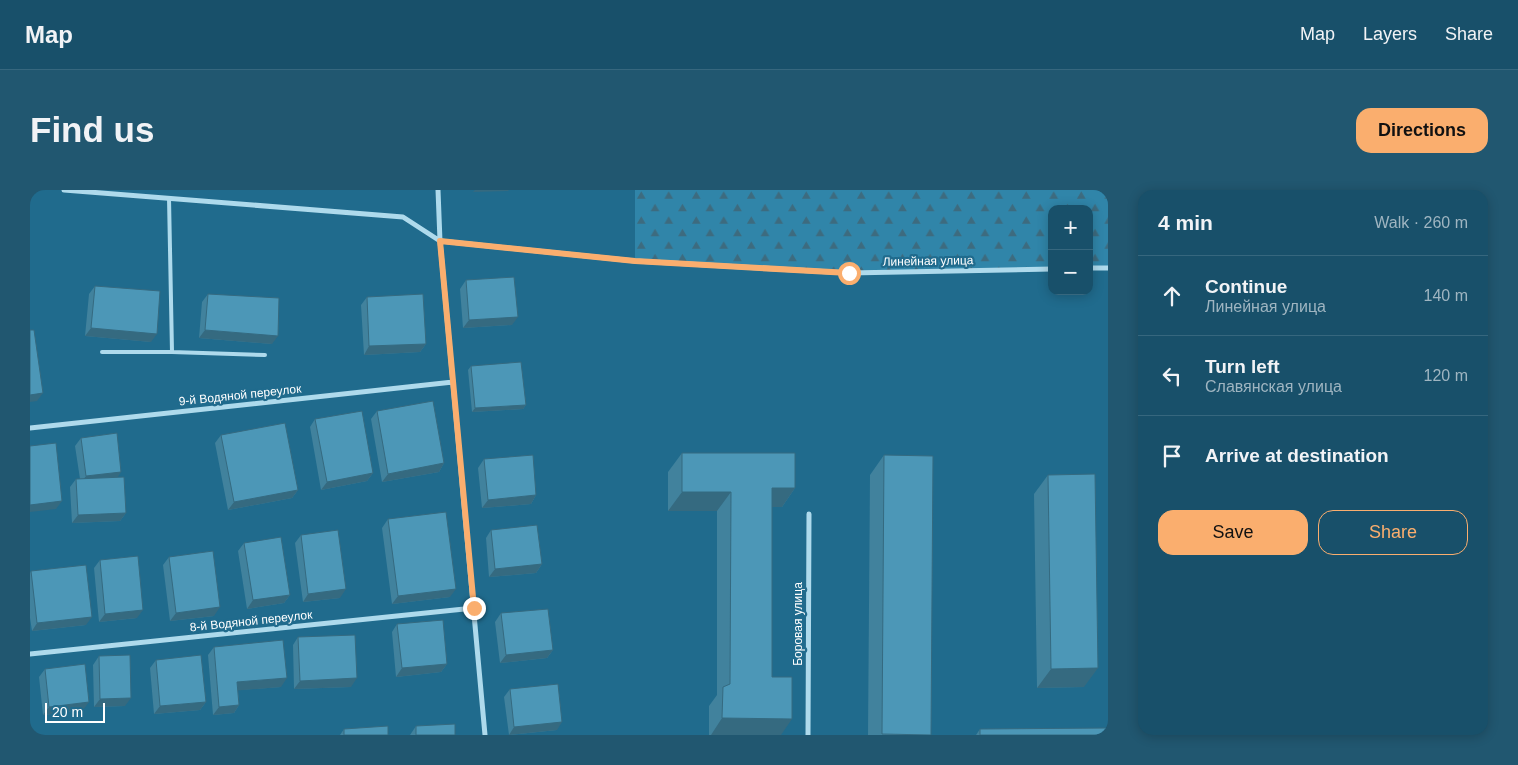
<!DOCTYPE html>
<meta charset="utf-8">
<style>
body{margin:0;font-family:Arial,sans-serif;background:#215770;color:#f1f3f6}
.controls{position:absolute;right:15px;top:15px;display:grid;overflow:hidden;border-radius:10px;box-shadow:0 2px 12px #0003}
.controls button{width:45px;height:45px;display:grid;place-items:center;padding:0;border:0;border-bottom:1px solid #36677e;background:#18506a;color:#f1f3f6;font:25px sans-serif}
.scale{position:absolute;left:15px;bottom:12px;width:60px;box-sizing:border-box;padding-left:5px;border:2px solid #fff;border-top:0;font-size:14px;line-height:18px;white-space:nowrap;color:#fff;-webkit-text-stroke:4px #206b8d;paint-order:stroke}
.stop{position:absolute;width:15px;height:15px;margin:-11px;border:4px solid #faae6e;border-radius:50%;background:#fff}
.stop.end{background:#faae6e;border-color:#fff;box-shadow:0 1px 5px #0008}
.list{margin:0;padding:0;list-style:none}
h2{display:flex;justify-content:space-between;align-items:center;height:65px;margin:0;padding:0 20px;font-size:21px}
h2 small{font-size:16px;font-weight:400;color:#9fb5c1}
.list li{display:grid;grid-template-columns:32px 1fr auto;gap:15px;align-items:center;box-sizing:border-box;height:80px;padding:0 20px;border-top:1px solid #36677e}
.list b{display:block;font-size:19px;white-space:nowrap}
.list p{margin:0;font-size:16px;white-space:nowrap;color:#9fb5c1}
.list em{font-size:16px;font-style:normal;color:#9fb5c1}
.actions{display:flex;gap:10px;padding:15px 20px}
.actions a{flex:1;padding:11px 0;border:1px solid #faae6e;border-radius:15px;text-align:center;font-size:18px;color:#faae6e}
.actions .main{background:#faae6e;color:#111}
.icon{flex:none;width:28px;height:28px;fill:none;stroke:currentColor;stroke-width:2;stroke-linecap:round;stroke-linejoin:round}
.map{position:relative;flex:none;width:1078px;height:545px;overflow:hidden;border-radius:15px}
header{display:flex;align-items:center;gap:30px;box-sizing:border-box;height:70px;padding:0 25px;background:#18506a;border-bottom:1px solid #36677e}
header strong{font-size:24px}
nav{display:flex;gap:28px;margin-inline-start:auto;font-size:18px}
.intro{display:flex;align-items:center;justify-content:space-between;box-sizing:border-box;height:120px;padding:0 30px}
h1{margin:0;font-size:35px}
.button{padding:12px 22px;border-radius:15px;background:#faae6e;color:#111;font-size:18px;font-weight:700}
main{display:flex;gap:30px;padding:0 30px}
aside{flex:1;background:#18506a;border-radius:15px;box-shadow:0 2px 12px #0003}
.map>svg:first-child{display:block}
.forest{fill:url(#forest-firs)}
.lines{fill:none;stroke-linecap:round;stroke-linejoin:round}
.service{stroke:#aedaec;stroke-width:4}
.minor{stroke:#aedaec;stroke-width:5}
.wall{fill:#41829d}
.shaded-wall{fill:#356a80}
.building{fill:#4c97b7;stroke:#356a80}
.route{stroke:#faae6e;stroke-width:6}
.labels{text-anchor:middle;stroke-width:4.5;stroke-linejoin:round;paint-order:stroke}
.street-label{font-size:12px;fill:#fff;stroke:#206b8d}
</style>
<header>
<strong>Map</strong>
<nav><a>Map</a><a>Layers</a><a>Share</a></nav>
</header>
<div class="intro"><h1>Find us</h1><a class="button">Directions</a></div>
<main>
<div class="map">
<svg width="1078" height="545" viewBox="0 0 1078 545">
<defs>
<pattern id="forest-firs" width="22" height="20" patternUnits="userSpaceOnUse" patternTransform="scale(1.25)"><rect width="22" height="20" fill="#3085a9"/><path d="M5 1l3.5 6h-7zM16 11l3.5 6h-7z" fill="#3d6b7f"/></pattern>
</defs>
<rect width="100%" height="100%" fill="#206b8d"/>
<!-- forest -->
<path class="forest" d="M605 0H1078V78H1059V19H1022V79L819 83 605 71Z"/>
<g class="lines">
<!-- service -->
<path class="service" d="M139 8 142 162 235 165
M72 162H142"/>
<!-- minor -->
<path class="minor" d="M34 0 373 27 410 51 605 71 819 83 1022 79
M408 0 410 51 455 545
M1059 78H1078
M0 238 423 192
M0 464 444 418
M778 545 779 324"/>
</g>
<!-- wall -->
<path class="wall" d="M436 90 482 135 433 138 430 99Z
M65 96 121 152 55 146 59 104Z
M178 104 242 154 169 148 172 112Z
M337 107 396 154 390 162 334 165 331 115Z
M441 176 496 215 493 219 442 222 438 180Z
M347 221 414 273 409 282 352 292 341 229Z
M285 229 343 283 337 291 291 300 280 237Z
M191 245 268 300 262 308 198 320 185 253Z
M51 248 87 287 96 323 90 331 42 333 40 297 46 289H50L45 256Z
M652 263 765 298 752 317H742V487L751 545H679V516L687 505V321H638V282Z
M854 265 901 545H838L840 285Z
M454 269 506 305 501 314 452 318 448 278Z
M1018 285 1054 497 1007 498 1004 304Z
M358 329 420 407 362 414 352 338Z
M461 340 512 374 506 383 459 387 456 348Z
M271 345 310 408 273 412 265 353Z
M214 353 260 405 254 413 217 419 208 361Z
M139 367 184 426 140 431 133 375Z
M70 370 107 428 69 432 64 378Z
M1 381 56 435 2 441 0 428V383Z
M471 423 523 460 517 468 470 473 465 432Z
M367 434 417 474 411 482 366 487 362 442Z
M268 447 321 497 264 499 263 455Z
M184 457 251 497 208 500 209 515 204 523 183 525 178 465Z
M69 466 95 516 64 517 63 475Z
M126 470 176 512 170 520 124 524 120 478Z
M15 479 53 520 13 525 9 487Z
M480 499 527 540 479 545 474 507Z
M386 536 425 545H380Z
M314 539 358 545H310Z
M950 539 1078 545H946Z"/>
<!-- shaded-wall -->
<path class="shaded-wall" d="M445 0H479L478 1 443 2Z
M488 127 482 135 433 138 439 130Z
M61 138 127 144 121 152 55 146Z
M175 140 248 146 242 154 169 148Z
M396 154 390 162 334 165 339 156Z
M13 203 7 211 0 212V205Z
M496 215 493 219 442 222 445 218Z
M414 273 409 282 352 292 358 284Z
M91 282 86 290 50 294 56 286Z
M343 283 337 291 291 300 297 292Z
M742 298H765L752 317H729Z
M268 300 262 308 198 320 204 312Z
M652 302H701L687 321H638Z
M506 305 501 314 452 318 458 310Z
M32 311 26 319 0 322V315Z
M96 323 90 331 42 333 48 325Z
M512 374 506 383 459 387 465 379Z
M316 399 310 408 273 412 278 404Z
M426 399 420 407 362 414 368 406Z
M260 405 254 413 217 419 223 410Z
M190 417 184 426 140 431 146 423Z
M113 420 107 428 69 432 75 424Z
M62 427 56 435 2 441 7 433Z
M523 460 517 468 470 473 476 465Z
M417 474 411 482 366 487 372 478Z
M1068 478 1054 497 1007 498 1021 479Z
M257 488 251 497 201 501 207 492Z
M327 488 321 497 264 499 270 491Z
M101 508 95 516 64 517 70 509Z
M59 512 53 520 13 525 19 517Z
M176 512 170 520 124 524 130 516Z
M209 515 204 523 183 525 189 517Z
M692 528 762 529 751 545H681Z
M532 532 527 540 479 545 484 537Z"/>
<!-- building -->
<path class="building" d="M484 87 488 127 439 130 436 90Z
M65 96 130 101 127 144 61 138Z
M178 104 249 108 248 146 175 140Z
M393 104 396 154 339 156 337 107Z
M0 140H4L13 203 0 205Z
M491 172 496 215 445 218 441 176Z
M403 211 414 273 358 284 347 221Z
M332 221 343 283 297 292 285 229Z
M255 233 268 300 204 312 191 245Z
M87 243 91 282 56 286 51 248Z
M26 253 32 311 0 315V256Z
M652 263H765V298H742V487H762V529L692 528 693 497 700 494 701 302H652Z
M503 265 506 305 458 310 454 269Z
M854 265 903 266 901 545 852 544Z
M1065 284 1068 478 1021 479 1018 285Z
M94 287 96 323 48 325 46 289Z
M416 322 426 399 368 406 358 329Z
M507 335 512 374 465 379 461 340Z
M308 340 316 399 278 404 271 345Z
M251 347 260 405 223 410 214 353Z
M183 361 190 417 146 423 139 367Z
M108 366 113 420 75 424 70 370Z
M56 375 62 427 7 433 1 381Z
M518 419 523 460 476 465 471 423Z
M413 430 417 474 372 478 367 434Z
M325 445 327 488 270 491 268 447Z
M253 450 257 488 207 492 209 515 189 517 184 457Z
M100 465 101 508 70 509 69 466Z
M171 465 176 512 130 516 126 470Z
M55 474 59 512 19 517 15 479Z
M528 494 532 532 484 537 480 499Z
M425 534V545H386V536Z
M358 536V545H314V539Z
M1078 538V545H950V539Z"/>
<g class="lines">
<!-- route -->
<path class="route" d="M444 418 410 51 605 71 819 83"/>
</g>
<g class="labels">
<!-- street labels -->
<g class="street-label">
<text transform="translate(898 71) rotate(-1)" y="4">Линейная улица</text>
<text transform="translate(210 205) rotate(-6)" y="4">9-й Водяной переулок</text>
<text transform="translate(221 431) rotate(-6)" y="4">8-й Водяной переулок</text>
<text transform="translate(768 434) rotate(-90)" y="4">Боровая улица</text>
</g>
</g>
</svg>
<div class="controls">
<button>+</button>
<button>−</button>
</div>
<div class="scale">20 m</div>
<div class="stop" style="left:819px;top:83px"></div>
<div class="stop end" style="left:444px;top:418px"></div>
</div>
<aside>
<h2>4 min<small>Walk · 260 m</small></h2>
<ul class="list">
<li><svg class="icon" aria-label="ahead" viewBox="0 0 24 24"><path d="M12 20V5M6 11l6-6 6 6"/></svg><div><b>Continue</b><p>Линейная улица</p></div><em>140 m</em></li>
<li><svg class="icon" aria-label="left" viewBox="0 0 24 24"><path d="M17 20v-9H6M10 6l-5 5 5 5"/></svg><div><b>Turn left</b><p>Славянская улица</p></div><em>120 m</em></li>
<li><svg class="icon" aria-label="arrive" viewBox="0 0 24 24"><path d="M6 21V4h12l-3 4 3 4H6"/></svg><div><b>Arrive at destination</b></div></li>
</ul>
<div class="actions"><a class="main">Save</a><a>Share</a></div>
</aside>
</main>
